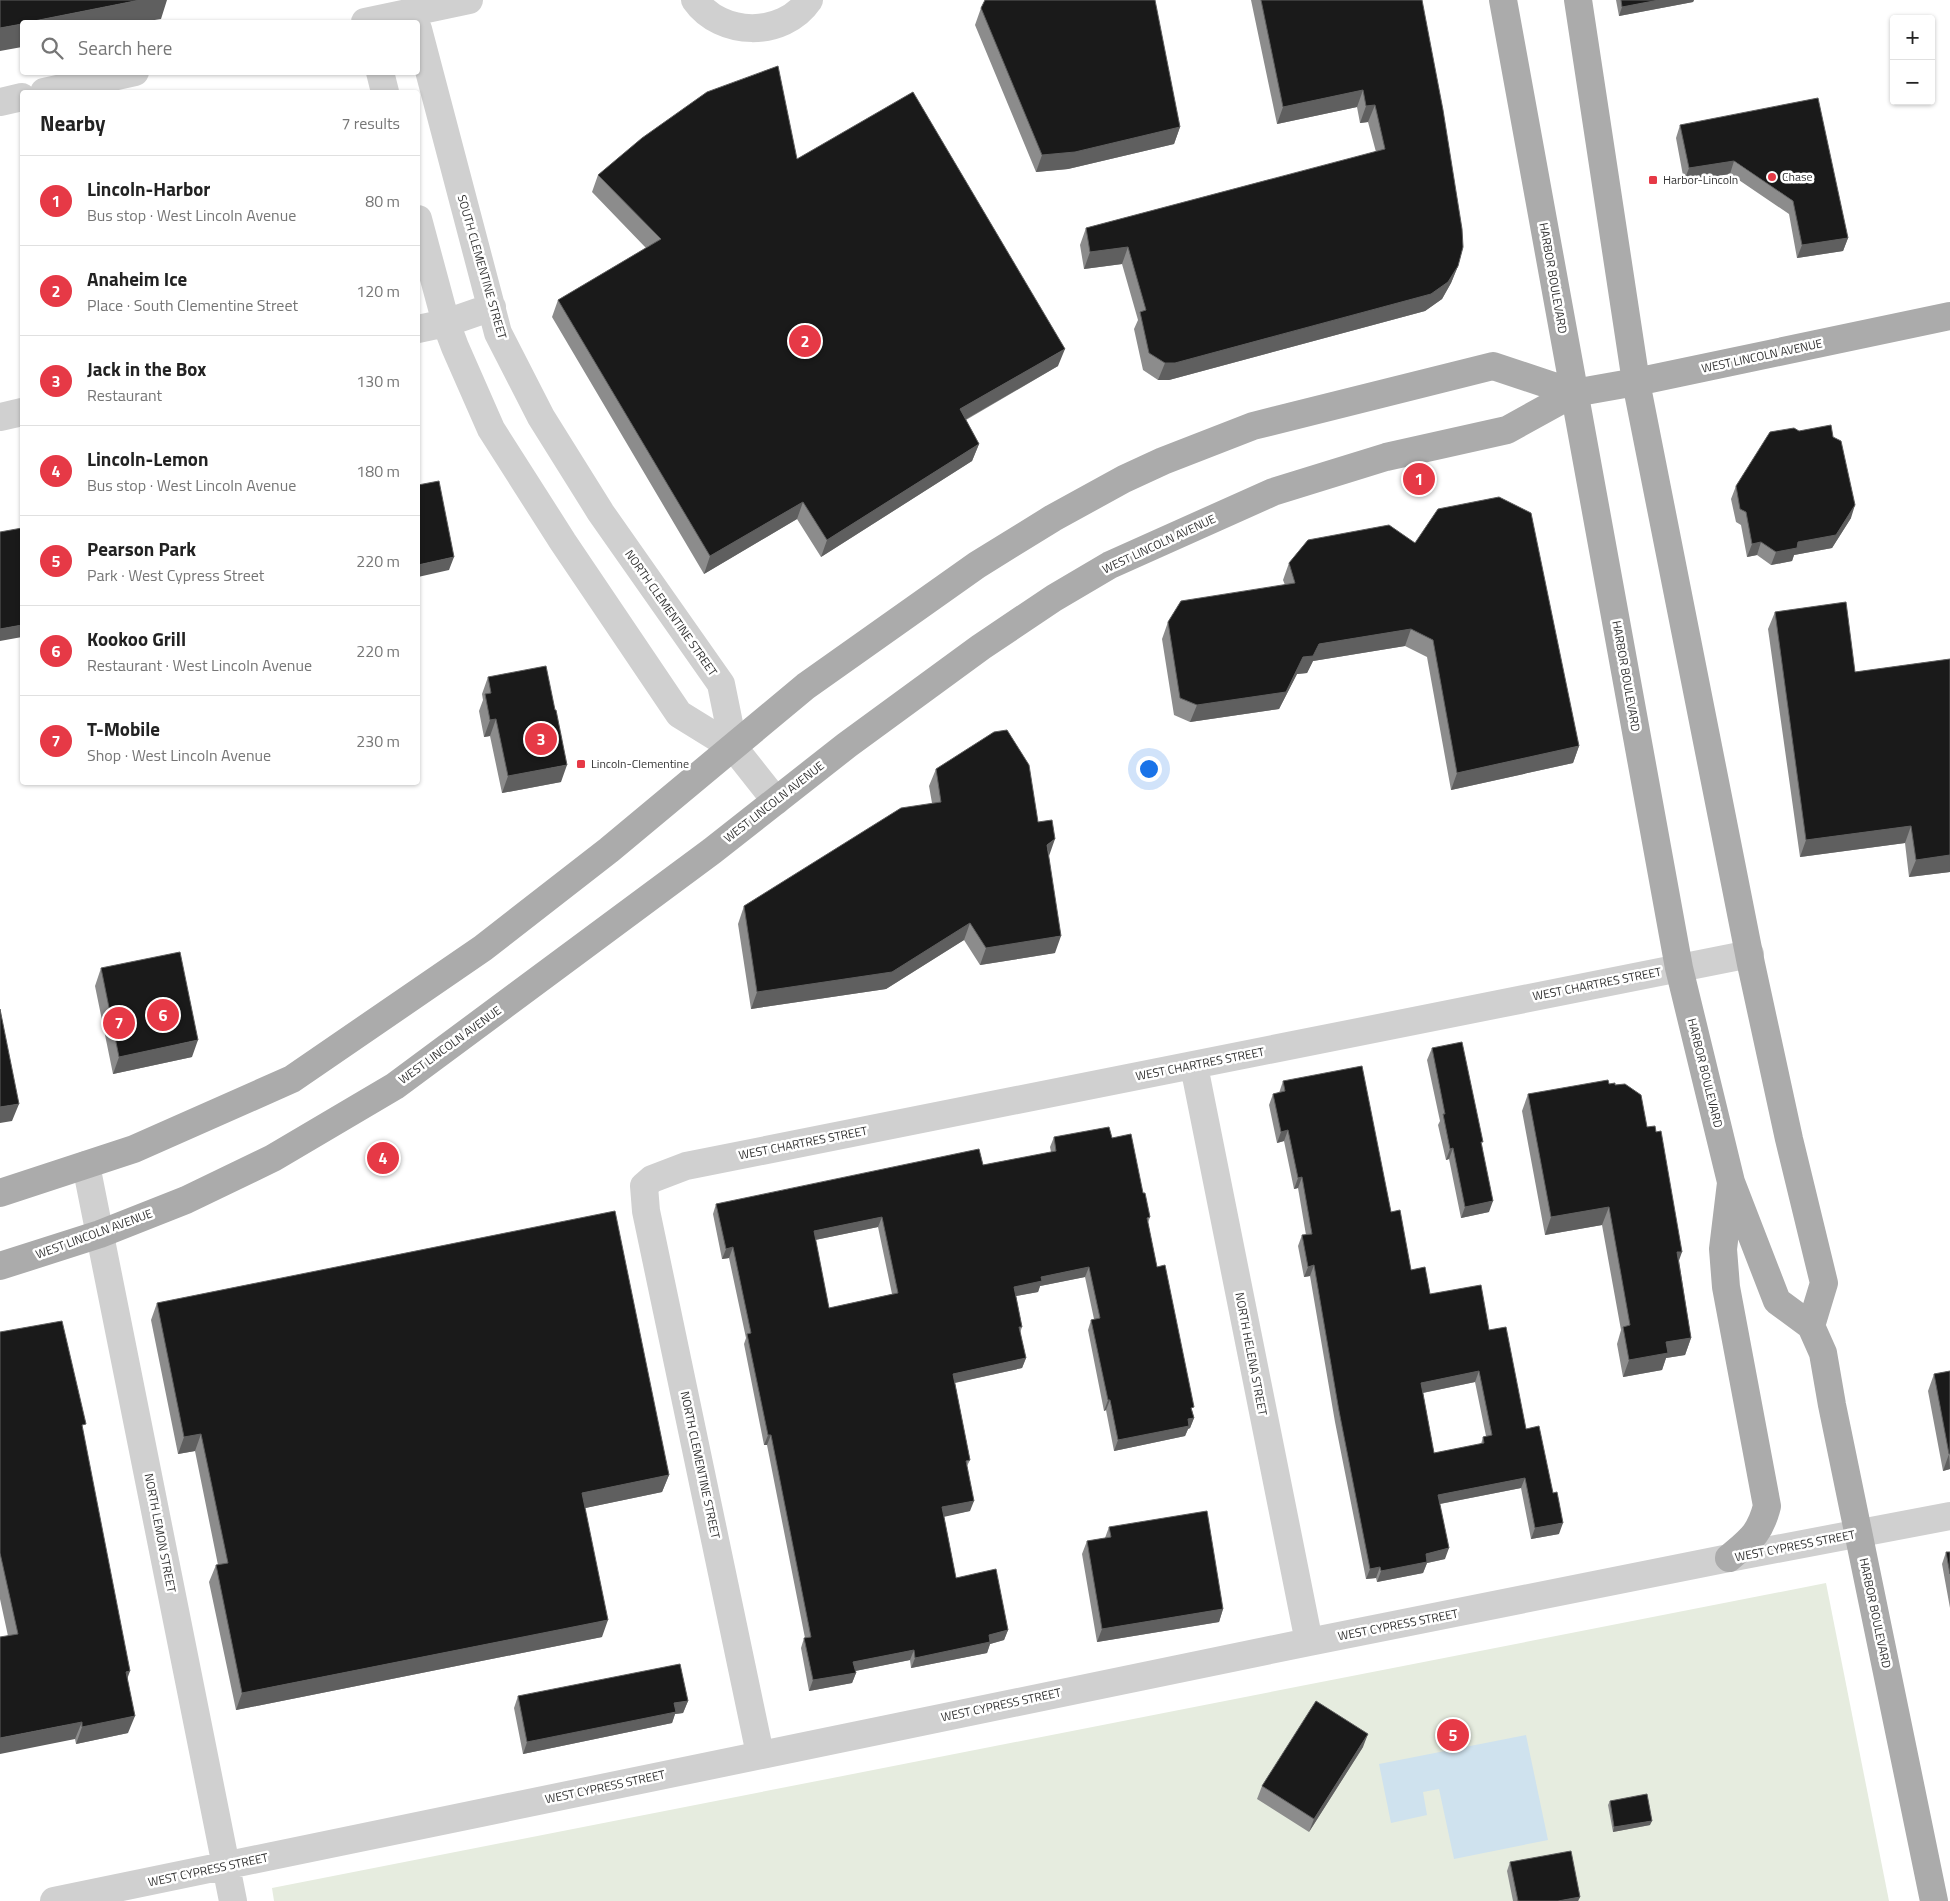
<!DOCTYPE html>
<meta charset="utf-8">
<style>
body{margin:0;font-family:"Titillium Web",sans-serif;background:#f2f2f2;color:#222}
.controls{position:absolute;right:15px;top:15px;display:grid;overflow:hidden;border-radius:5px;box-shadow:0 1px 4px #0004}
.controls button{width:45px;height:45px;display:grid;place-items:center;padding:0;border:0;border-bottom:1px solid #e0e0e0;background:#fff;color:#222;font:25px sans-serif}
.you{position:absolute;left:1148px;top:768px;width:18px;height:18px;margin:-12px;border:4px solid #fff;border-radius:50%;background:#1a73e8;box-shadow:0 0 0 8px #1a73e833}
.badge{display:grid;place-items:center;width:32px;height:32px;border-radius:50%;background:#e63946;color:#fff;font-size:16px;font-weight:700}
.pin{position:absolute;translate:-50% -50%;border:2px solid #fff;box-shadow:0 1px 5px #0006}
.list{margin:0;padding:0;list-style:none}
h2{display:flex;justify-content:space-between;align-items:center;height:65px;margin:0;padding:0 20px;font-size:21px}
h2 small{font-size:16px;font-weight:400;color:#767676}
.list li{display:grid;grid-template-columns:32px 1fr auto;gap:15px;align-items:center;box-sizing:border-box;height:90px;padding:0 20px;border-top:1px solid #e0e0e0}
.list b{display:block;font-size:19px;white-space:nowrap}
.list p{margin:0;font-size:16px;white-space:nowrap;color:#767676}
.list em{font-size:16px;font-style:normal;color:#767676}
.icon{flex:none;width:28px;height:28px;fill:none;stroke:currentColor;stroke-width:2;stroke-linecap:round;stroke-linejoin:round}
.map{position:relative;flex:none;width:1950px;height:1901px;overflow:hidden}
.search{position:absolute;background:#fff;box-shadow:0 1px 4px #0004;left:20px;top:20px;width:400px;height:55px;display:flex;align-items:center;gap:12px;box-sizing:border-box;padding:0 18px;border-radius:5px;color:#767676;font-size:19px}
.panel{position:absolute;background:#fff;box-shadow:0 1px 4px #0004;left:20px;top:90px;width:400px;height:695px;border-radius:5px}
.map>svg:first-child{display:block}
.green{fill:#e6ecdf}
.water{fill:#cfe2ee}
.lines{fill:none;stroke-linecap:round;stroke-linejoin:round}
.street{stroke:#d0d0d0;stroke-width:28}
.primary{stroke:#ababab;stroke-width:28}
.wall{fill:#8c8c8c;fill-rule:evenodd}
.shaded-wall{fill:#5f5f5f}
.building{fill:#1a1a1a;stroke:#5f5f5f;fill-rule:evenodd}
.poi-dot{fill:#e63946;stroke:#fff;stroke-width:2}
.labels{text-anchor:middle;stroke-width:5;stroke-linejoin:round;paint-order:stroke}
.poi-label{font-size:12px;fill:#333;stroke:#fff;text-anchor:start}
.street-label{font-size:12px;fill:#333;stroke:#fff}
</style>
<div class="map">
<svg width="1950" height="1901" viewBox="0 0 1950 1901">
<rect width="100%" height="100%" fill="#fff"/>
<!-- green -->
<path class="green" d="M1826 1583 1889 1901H274L272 1888Z"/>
<!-- water -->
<path class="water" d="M1526 1735 1548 1840 1454 1859 1439 1789 1423 1792 1427 1815 1391 1823 1379 1764Z"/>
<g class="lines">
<!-- street -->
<path class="street" d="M695 0C721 37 783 38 809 0
M365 22 469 0
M418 29 498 333 541 417 601 513 721 684 734 748
M380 72 385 92
M44 92 135 72
M0 102 22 97
M418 219 446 323 455 347 491 429 563 542 679 714 734 748 776 801
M418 329 446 323 492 307
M0 417 22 412
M1194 1066 1309 1642
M86 1165 233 1901
M760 1754 646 1211 644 1186 652 1179 686 1166 1750 954
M54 1901 1309 1642 1729 1558 1950 1516"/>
<!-- primary -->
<path class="primary" d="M1503 0 1679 968 1731 1182 1777 1301 1811 1326 1823 1353 1832 1405 1934 1901
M1578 0 1636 382 1751 964 1789 1139 1824 1283 1811 1326
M0 1193 134 1149 292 1079 483 948 609 850 806 686 977 565 1053 518 1124 479 1163 461 1253 426 1493 366 1574 393
M0 1266 100 1234 186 1200 273 1158 395 1086 712 851 847 745 981 647 1054 598 1110 565 1273 492 1386 457 1507 430 1574 393 1636 382 1950 316
M1729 1558C1750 1540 1760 1534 1767 1506L1726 1287 1723 1249 1731 1183"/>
</g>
<!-- wall -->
<path class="wall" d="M1251 0H1422L1458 266 1451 283 1442 299 1425 311 1169 380H1158L1143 370 1134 329 1138 320 1122 264 1084 269 1080 245 1086 228 1376 152 1368 122 1360 123 1357 107 1277 124Z
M1616 0H1694L1693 2 1619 16Z
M981 8 1180 127 1174 144 1068 169 1036 172 975 25Z
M1680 125 1848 238 1843 251 1797 258 1789 214 1730 174 1684 181 1676 138Z
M797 159 1058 366 966 420 979 444 972 461 821 557 797 519 704 574 552 317 558 300 646 248 592 192 598 175Z
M1736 486 1851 518 1832 548 1794 555 1792 561 1771 565 1757 555 1747 557 1741 525 1736 522 1731 499Z
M1308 540 1579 746 1573 763 1451 790 1427 657 1405 646 1313 661 1307 673 1297 674 1279 709 1190 722 1174 715 1162 639 1168 622 1285 585 1283 580 1289 563Z
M1775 612 1855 672 1950 659V872L1909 877 1905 843 1800 857 1768 629Z
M488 677 561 782 502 793 490 736 484 737 479 711 483 700 482 694Z
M936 769 1038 822 1049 857 1055 953 980 965 964 940 886 989 751 1009 738 924 744 906 932 803 929 786Z
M101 968 192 1057 113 1074 95 986Z
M1432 1048 1482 1145 1489 1212 1461 1218 1449 1159 1446 1160 1438 1125 1440 1121 1427 1060Z
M1283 1081 1391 1212 1411 1270 1430 1294 1489 1330 1526 1429 1559 1534 1531 1539 1521 1488 1440 1504 1445 1559 1427 1563 1423 1573 1377 1582 1376 1578 1366 1579 1335 1422 1310 1276 1304 1277 1298 1246 1302 1235H1306L1298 1188 1294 1189 1284 1141 1277 1143 1269 1105 1273 1094 1279 1093ZM1475 1382 1486 1436 1483 1437 1481 1444 1434 1453 1423 1393Z
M1609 1084 1615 1085 1647 1127 1679 1260 1691 1338 1685 1355 1666 1358 1662 1370 1623 1377 1617 1344 1621 1330 1602 1225 1545 1235 1522 1111 1528 1094Z
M1054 1137 1112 1138 1143 1193 1150 1217 1148 1223 1157 1267 1194 1418 1190 1428 1188 1429 1185 1436 1114 1451 1106 1410 1104 1411 1088 1330 1091 1320 1094 1319 1085 1277 1040 1286 1038 1292 1016 1296 1022 1327 1020 1333 1026 1358 1022 1368 955 1383 970 1460 967 1466 970 1511 944 1516 956 1578 1008 1630 1004 1640 990 1644 987 1653 911 1668 910 1660 855 1671 856 1673 852 1683 809 1691 801 1648 804 1638H805L767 1445H764L744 1344 746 1338 729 1258 722 1259 713 1214 716 1204 983 1165 1051 1152 1050 1147ZM878 1227 892 1294 829 1308 815 1240Z
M157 1303 669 1475 662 1492 585 1508 602 1637 236 1710 209 1582 216 1565H218L195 1451 178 1454 151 1320Z
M0 1332 83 1431 127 1679 128 1733 76 1744 75 1739 8 1636 0 1599Z
M1950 1371V1469L1943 1471 1928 1391 1934 1374Z
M1109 1527 1223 1609 1219 1622 1097 1642 1082 1554 1087 1541 1105 1538Z
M1946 1552H1950V1608L1942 1564Z
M518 1696 688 1701 683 1713 675 1714 672 1723 523 1754 514 1708Z
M1363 1747 1309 1832 1257 1799 1262 1786Z
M1610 1801 1650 1825 1613 1832 1608 1805Z
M1510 1862 1580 1897 1578 1901H1513L1507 1871Z"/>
<!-- shaded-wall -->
<path class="shaded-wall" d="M140 0H167L161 19 142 22H29Z
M1659 0H1694L1693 2 1619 16 1622 7Z
M22 24V47L0 51V28Z
M1363 90 1357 107 1277 124 1283 107Z
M1375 105 1368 122 1360 123 1366 106Z
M1180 127 1174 144 1068 169 1036 172 1042 155Z
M1734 161 1730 174 1684 181 1689 168Z
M1848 238 1843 251 1797 258 1802 245Z
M1128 247 1122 264 1084 269 1090 252Z
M1458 266 1451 283 1442 299 1425 311 1169 380H1158L1165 363Z
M1065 349 1058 366 954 426 960 409Z
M979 444 972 461 821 557 827 540Z
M803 502 797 519 704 574 710 556Z
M1855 505 1851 518 1832 548 1794 555 1792 561 1771 565 1776 552 1798 542Z
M1761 542 1757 555 1747 557 1752 544Z
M454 557 449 570 418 577V565Z
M22 625V637L0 641V629Z
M1411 629 1405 646 1313 661 1307 673 1297 674 1279 709 1190 722 1197 705 1303 657 1319 644Z
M496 719 490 736 484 737 490 720Z
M1579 746 1573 763 1451 790 1457 773Z
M567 765 561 782 502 793 508 776Z
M1911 826 1905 843 1800 857 1806 840Z
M1055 839 1049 856 1047 845Z
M1950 855V872L1909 877 1916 860Z
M970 923 964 940 886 989 751 1009 757 992Z
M1061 936 1055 953 980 965 986 948Z
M198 1040 192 1057 113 1074 119 1057Z
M19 1104 12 1121 0 1123V1107Z
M1288 1130 1284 1141 1277 1143 1281 1132Z
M1453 1148 1449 1159 1446 1160 1450 1149Z
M1302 1177 1298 1188 1294 1189 1298 1178Z
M1493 1201 1489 1212 1461 1218 1465 1207Z
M1609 1207 1602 1225 1545 1235 1551 1217Z
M882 1217 878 1227 810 1241 814 1231Z
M733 1247 729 1258 722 1259 726 1249Z
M1677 1252H1682L1676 1269Z
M1314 1265 1310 1276 1304 1277 1308 1267Z
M1089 1267 1085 1277 1040 1286 1038 1292 1011 1297 1014 1287 1041 1277Z
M1691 1338 1685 1355 1666 1358 1662 1370 1623 1377 1629 1360 1666 1342Z
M1026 1358 1022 1368 949 1384 953 1374Z
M1479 1371 1475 1382 1417 1394 1421 1383Z
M1108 1400H1110L1106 1410 1104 1411Z
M1194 1418 1190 1428 1188 1429 1185 1436 1114 1451 1118 1440 1188 1419Z
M201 1434 195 1451 178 1454 184 1437Z
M768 1435H771L767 1445H764Z
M1949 1454 1950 1469 1943 1471Z
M669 1475 662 1492 576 1510 582 1493Z
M1525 1478 1521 1488 1434 1505 1438 1495Z
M974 1501 970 1511 939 1518 942 1507Z
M1563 1523 1559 1534 1531 1539 1535 1528Z
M1449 1548 1445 1559 1427 1563 1423 1573 1377 1582 1381 1571 1426 1554Z
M1380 1567 1376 1578 1366 1579 1370 1569Z
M1223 1609 1219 1622 1097 1642 1102 1629Z
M608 1620 602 1637 236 1710 242 1693Z
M1008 1630 1004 1640 990 1644 987 1653 911 1668 915 1658 989 1635Z
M914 1650 910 1660 850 1672 853 1662Z
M130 1671 124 1688 126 1672Z
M856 1673 852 1683 809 1691 813 1680Z
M688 1701 683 1713 675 1714 672 1723 523 1754 527 1742 674 1703Z
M135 1716 128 1733 76 1744 82 1727Z
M82 1722 75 1739 0 1754V1738Z
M1368 1734 1363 1747 1309 1832 1314 1819Z
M1652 1821 1650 1825 1613 1832 1614 1827Z
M1580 1897 1578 1901H1558Z"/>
<!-- building -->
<path class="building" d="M0 0H140L29 22H22V24L0 28Z
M985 0H1155L1180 127 1075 152 1042 155 981 8Z
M1261 0H1422L1443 110 1462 229 1463 247 1458 266 1448 282 1431 294 1175 363H1165L1149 353 1140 312 1146 310 1128 247 1090 252 1086 228 1385 149 1375 105 1366 106 1363 90 1283 107Z
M1621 0H1659L1622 7Z
M778 66 797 159 913 92 1065 349 960 409 979 444 827 540 803 502 710 556 558 300 661 239 598 175 642 138 707 92Z
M1818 98 1848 238 1802 245 1793 201 1734 161 1689 168 1680 125Z
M1831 425 1833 437 1841 441 1855 505 1836 535 1798 542 1797 548 1776 552 1761 542 1752 544 1746 512 1740 509 1736 486 1770 432 1794 428 1799 431Z
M439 481 454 557 418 565V485Z
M1499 497 1531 513 1579 746 1457 773 1433 640 1411 629 1319 644 1313 656 1303 657 1286 692 1197 705 1180 698 1168 622 1181 601 1295 583 1289 563 1308 540 1389 525 1415 543 1438 509Z
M22 528V625L0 629V532Z
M1846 602 1855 672 1950 659V855L1916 860 1911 826 1806 840 1775 612Z
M546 666 555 710H556L567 765 508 776 496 719 490 720 485 694 491 693 488 677Z
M1007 730 1029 765 1038 822 1052 820 1055 839 1047 845 1061 936 986 948 970 923 892 972 757 992 744 906 901 808 941 802 936 769 994 732Z
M180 952 198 1040 119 1057 101 968Z
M0 1009 19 1104 0 1107Z
M1462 1042 1483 1142H1481L1493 1201 1465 1207 1453 1148 1450 1149 1443 1114H1445L1432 1048Z
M1362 1066 1391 1212 1400 1210 1411 1270 1425 1267 1430 1294 1481 1285 1489 1330 1506 1327 1526 1429 1539 1426 1553 1493 1557 1492 1563 1523 1535 1528 1525 1478 1438 1495 1449 1548 1426 1554 1427 1562 1381 1571 1380 1567 1370 1569 1339 1411 1314 1265 1308 1267 1302 1235 1312 1234 1302 1177 1298 1178 1288 1130 1281 1132 1273 1094 1285 1091 1283 1081ZM1479 1371 1492 1435 1483 1437 1484 1443 1434 1453 1421 1383Z
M1608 1080 1609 1084 1615 1083V1085L1625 1084 1641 1095 1647 1127 1655 1126 1656 1132 1661 1131 1682 1252H1677L1691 1338 1666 1342 1668 1353 1629 1360 1623 1327 1630 1325 1609 1207 1551 1217 1528 1094Z
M1109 1127 1112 1138 1131 1134 1143 1193H1145L1150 1217 1147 1218 1157 1267 1165 1265 1194 1407 1191 1408 1194 1418 1188 1419 1189 1426 1118 1440 1110 1400H1108L1091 1320 1100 1318 1089 1267 1041 1277 1042 1281 1014 1287 1022 1327H1019L1026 1358 953 1374 970 1460 966 1461 974 1501 942 1507 956 1578 996 1569 1008 1630 989 1635 990 1642 915 1658 914 1650 853 1662 856 1673 813 1680 804 1638 811 1637 771 1435H768L747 1334 751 1333 733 1247 726 1249 716 1204 979 1149 983 1165 1056 1151 1054 1137ZM882 1217 898 1293 829 1308 814 1231Z
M615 1211 669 1475 582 1493 608 1620 242 1693 216 1565 228 1563 201 1434 184 1437 157 1303Z
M62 1321 86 1424 82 1425 130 1671 126 1672 135 1716 82 1727V1722L0 1738V1637L18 1634 0 1553V1332Z
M1950 1371V1454H1949L1934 1374Z
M1207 1511 1223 1609 1102 1629 1087 1541 1111 1537 1109 1527Z
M1946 1552H1950V1574Z
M680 1664 688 1701 674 1703 676 1712 527 1742 518 1696Z
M1316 1701 1368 1734 1314 1819 1262 1786Z
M1647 1794 1652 1821 1614 1827 1610 1801Z
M1571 1851 1580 1897 1558 1901H1518L1510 1862Z"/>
<!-- markers -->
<g class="poi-dot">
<circle cx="1772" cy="177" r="5"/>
<rect x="1648" y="175" width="10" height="10" rx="2.5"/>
<rect x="576" y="759" width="10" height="10" rx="2.5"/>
</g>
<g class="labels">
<!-- poi labels -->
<g class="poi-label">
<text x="1782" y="181">Chase</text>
<text x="1663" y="184">Harbor-Lincoln</text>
<text x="591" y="768">Lincoln-Clementine</text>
</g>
<!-- street labels -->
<g class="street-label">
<text transform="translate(482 267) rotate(74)" y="4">SOUTH CLEMENTINE STREET</text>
<text transform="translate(1553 278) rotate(80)" y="4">HARBOR BOULEVARD</text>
<text transform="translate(1762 356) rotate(-12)" y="4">WEST LINCOLN AVENUE</text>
<text transform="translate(1159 544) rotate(-25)" y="4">WEST LINCOLN AVENUE</text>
<text transform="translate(671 613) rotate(55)" y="4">NORTH CLEMENTINE STREET</text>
<text transform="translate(1626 676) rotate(80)" y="4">HARBOR BOULEVARD</text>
<text transform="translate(774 802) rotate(-38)" y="4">WEST LINCOLN AVENUE</text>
<text transform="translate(1597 984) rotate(-11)" y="4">WEST CHARTRES STREET</text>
<text transform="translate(450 1045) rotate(-36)" y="4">WEST LINCOLN AVENUE</text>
<text transform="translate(1200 1064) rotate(-11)" y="4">WEST CHARTRES STREET</text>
<text transform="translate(1705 1073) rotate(76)" y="4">HARBOR BOULEVARD</text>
<text transform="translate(803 1143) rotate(-11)" y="4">WEST CHARTRES STREET</text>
<text transform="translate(94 1234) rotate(-20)" y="4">WEST LINCOLN AVENUE</text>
<text transform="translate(1251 1354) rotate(79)" y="4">NORTH HELENA STREET</text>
<text transform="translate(700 1465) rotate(78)" y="4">NORTH CLEMENTINE STREET</text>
<text transform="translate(160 1533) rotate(79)" y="4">NORTH LEMON STREET</text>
<text transform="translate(1795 1546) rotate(-11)" y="4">WEST CYPRESS STREET</text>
<text transform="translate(1875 1613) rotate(78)" y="4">HARBOR BOULEVARD</text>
<text transform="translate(1398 1625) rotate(-11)" y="4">WEST CYPRESS STREET</text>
<text transform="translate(1001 1705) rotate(-12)" y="4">WEST CYPRESS STREET</text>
<text transform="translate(605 1787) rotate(-12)" y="4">WEST CYPRESS STREET</text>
<text transform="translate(208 1870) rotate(-12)" y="4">WEST CYPRESS STREET</text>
</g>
</g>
</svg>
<div class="controls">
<button>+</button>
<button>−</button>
</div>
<div class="you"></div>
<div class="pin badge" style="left:1419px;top:479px">1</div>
<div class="pin badge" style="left:805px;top:341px">2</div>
<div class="pin badge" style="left:541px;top:739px">3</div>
<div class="pin badge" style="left:383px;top:1158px">4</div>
<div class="pin badge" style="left:1453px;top:1735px">5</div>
<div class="pin badge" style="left:163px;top:1015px">6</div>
<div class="pin badge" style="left:119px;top:1023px">7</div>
<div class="search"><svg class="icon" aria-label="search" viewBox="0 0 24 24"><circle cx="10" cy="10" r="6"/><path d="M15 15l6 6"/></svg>Search here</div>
<section class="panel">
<h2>Nearby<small>7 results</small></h2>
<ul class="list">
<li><span class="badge">1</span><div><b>Lincoln-Harbor</b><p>Bus stop · West Lincoln Avenue</p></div><em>80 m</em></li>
<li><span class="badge">2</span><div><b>Anaheim Ice</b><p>Place · South Clementine Street</p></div><em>120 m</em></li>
<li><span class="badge">3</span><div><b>Jack in the Box</b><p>Restaurant</p></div><em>130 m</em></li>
<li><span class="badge">4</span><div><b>Lincoln-Lemon</b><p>Bus stop · West Lincoln Avenue</p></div><em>180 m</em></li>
<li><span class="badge">5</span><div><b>Pearson Park</b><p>Park · West Cypress Street</p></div><em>220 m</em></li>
<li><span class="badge">6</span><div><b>Kookoo Grill</b><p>Restaurant · West Lincoln Avenue</p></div><em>220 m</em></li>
<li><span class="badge">7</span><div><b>T-Mobile</b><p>Shop · West Lincoln Avenue</p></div><em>230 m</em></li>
</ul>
</section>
</div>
